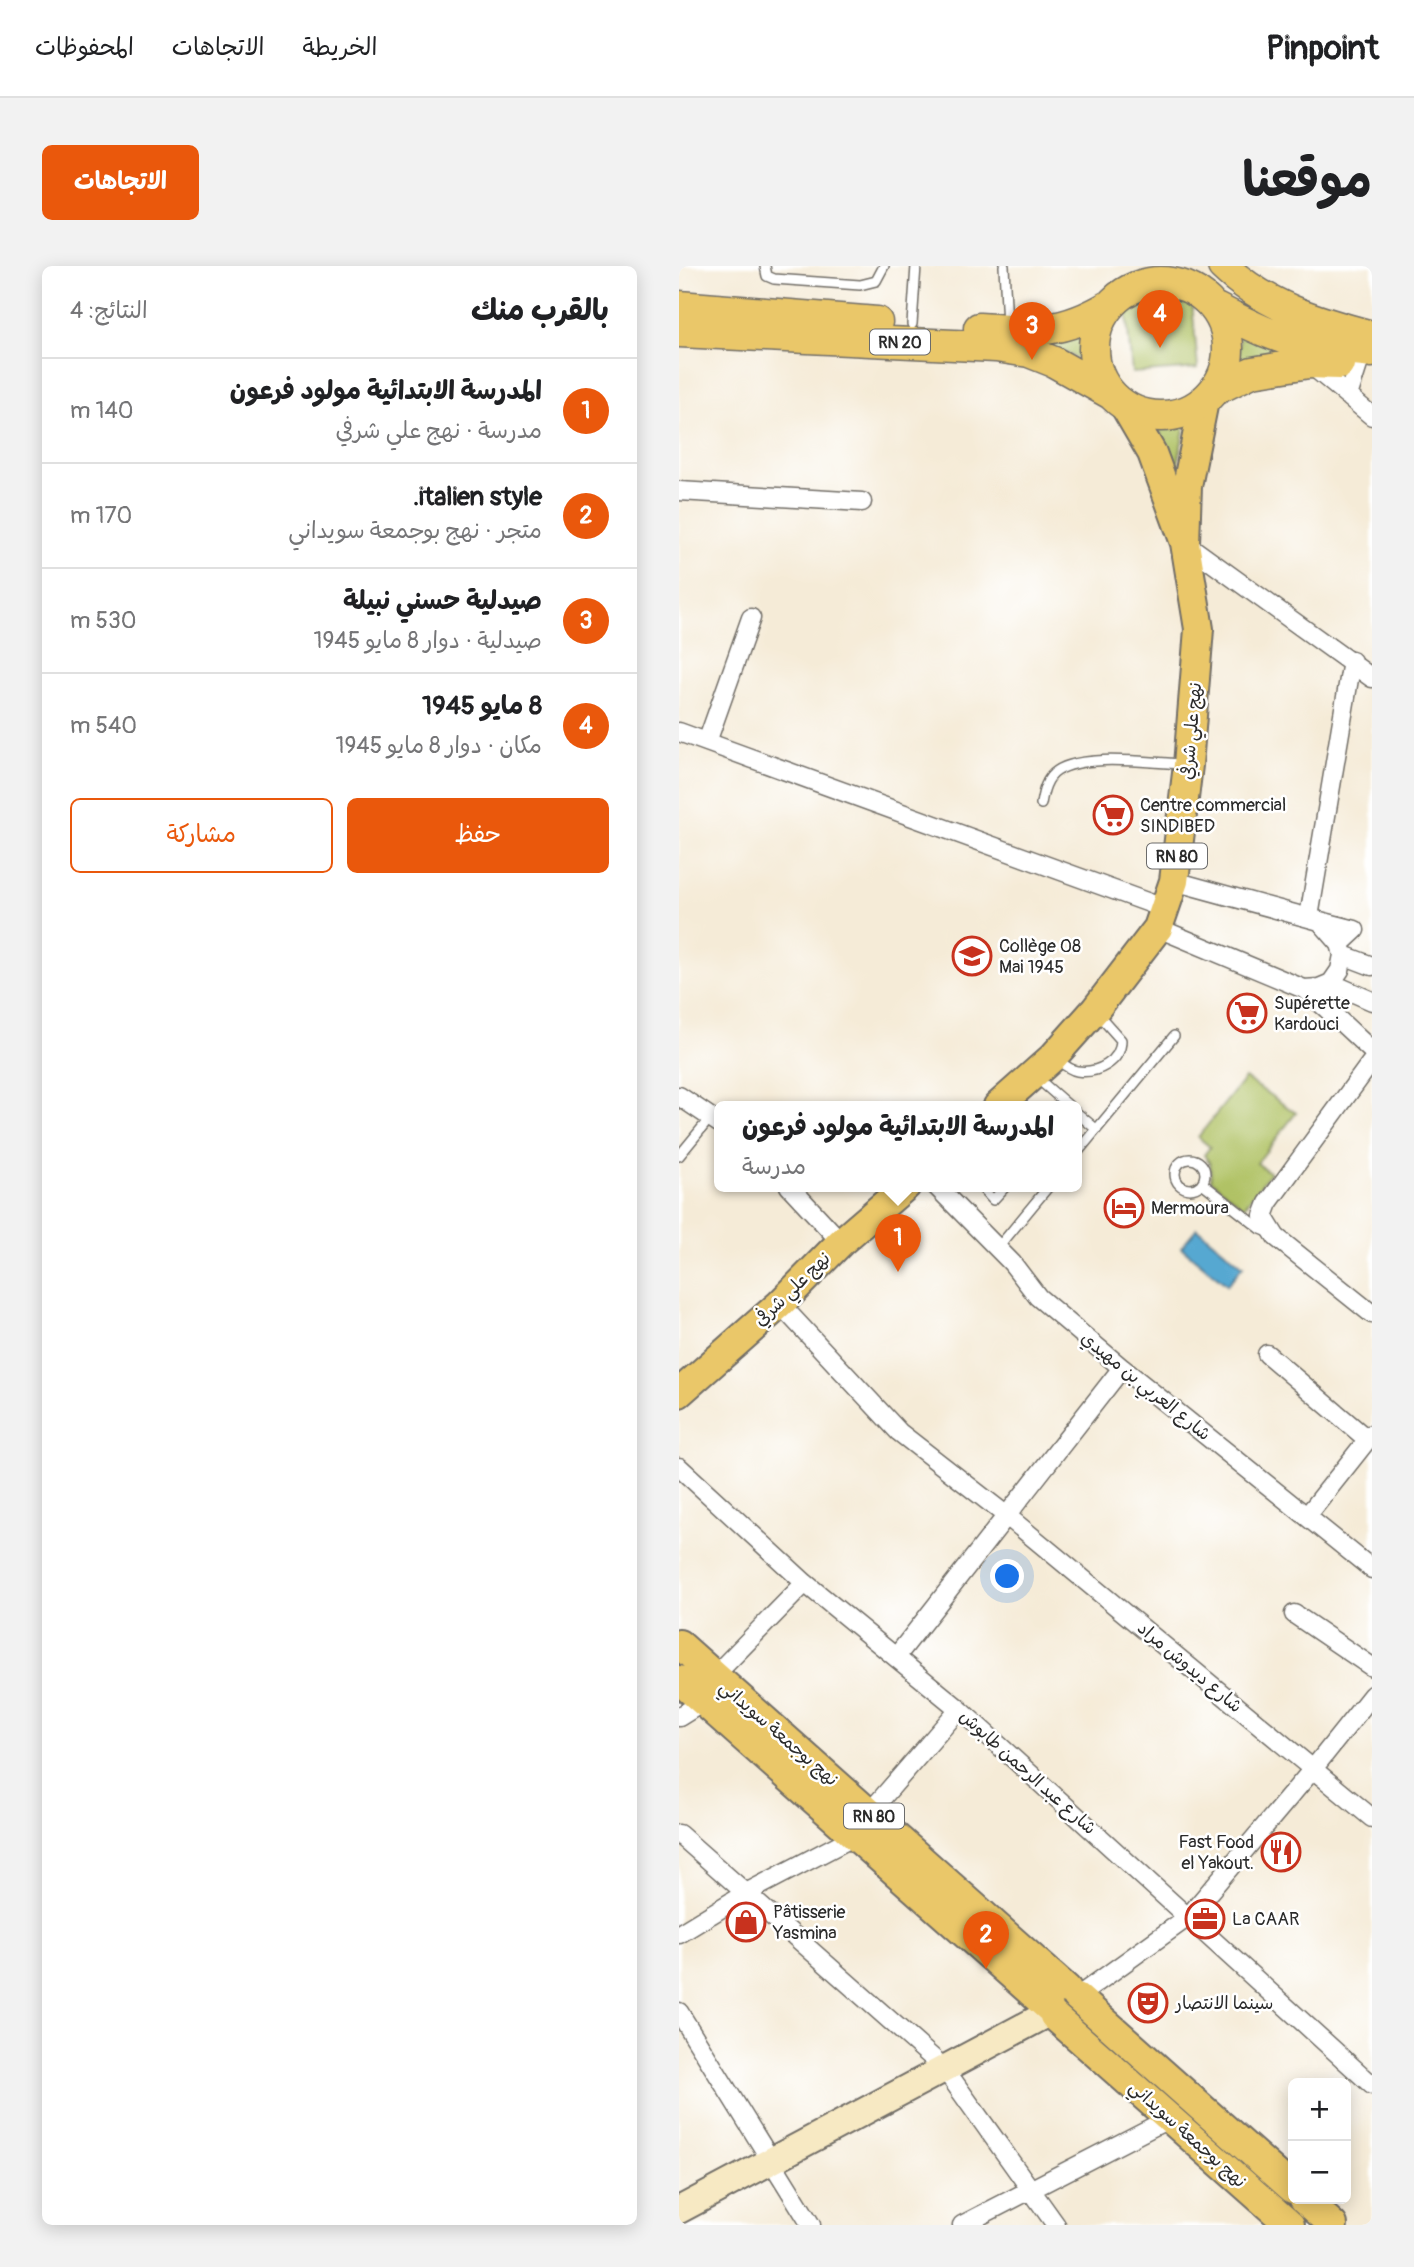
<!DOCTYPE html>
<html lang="ar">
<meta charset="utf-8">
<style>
body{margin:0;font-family:Pangolin,"Playpen Sans Arabic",sans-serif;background:#f2f2f2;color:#202124;direction:rtl}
.controls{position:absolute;right:21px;bottom:21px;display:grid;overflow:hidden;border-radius:10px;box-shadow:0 4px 18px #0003}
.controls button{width:63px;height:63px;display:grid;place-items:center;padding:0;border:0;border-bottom:2px solid #e0e0e0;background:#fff;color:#202124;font:35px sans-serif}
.you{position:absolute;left:329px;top:1311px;width:24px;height:24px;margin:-18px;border:5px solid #fff;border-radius:50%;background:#1a73e8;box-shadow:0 0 0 10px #1a73e833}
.badge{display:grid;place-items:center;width:46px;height:46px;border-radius:50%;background:#ea580c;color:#fff;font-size:23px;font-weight:700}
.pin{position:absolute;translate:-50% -58px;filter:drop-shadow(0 2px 4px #0008)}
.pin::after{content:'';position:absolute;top:37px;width:24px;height:21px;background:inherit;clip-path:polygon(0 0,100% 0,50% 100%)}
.popup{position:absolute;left:35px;top:835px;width:368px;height:91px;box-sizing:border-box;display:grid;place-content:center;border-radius:10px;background:#fff;filter:drop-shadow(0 2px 5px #0005);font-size:23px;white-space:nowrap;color:#757577}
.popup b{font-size:26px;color:#202124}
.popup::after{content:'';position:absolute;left:50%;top:100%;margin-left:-14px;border:14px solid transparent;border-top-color:#fff}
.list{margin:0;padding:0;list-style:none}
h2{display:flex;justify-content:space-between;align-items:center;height:91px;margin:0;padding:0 28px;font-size:30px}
h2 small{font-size:23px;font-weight:400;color:#757577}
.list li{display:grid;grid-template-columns:46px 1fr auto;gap:21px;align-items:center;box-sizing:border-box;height:105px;padding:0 28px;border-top:2px solid #e0e0e0}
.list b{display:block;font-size:26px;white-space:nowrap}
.list p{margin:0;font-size:23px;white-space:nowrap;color:#757577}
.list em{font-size:23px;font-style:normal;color:#757577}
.actions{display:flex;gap:14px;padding:21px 28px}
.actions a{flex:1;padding:16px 0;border:2px solid #ea580c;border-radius:10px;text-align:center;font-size:24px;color:#ea580c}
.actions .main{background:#ea580c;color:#fff}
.map{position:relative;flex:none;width:693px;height:1959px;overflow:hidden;direction:ltr;border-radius:10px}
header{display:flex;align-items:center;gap:42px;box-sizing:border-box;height:98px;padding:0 35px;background:#fff;border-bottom:2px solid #e0e0e0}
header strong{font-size:33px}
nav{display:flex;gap:38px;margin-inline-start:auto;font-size:24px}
.intro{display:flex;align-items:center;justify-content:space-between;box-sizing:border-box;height:168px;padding:0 42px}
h1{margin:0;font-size:49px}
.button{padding:18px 32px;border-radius:10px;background:#ea580c;color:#fff;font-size:24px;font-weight:700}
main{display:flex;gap:42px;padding:0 42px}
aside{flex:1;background:#fff;border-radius:10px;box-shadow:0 4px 18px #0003}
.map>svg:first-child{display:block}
.green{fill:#b0c265;stroke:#6e7648;stroke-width:2}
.water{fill:#57a8d1;stroke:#416a7e;stroke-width:2}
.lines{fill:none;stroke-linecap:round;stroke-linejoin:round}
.service-casing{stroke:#726e67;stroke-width:12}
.minor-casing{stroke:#726e67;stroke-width:21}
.secondary-casing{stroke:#726e67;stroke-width:30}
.primary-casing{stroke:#726e67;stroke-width:32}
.trunk-casing{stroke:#726e67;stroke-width:33}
.service{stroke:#fff;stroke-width:9}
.minor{stroke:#fff;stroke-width:18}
.secondary{stroke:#f7e9c3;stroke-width:26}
.primary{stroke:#eac769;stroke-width:28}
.trunk{stroke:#eac769;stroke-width:30}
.labels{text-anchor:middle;stroke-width:5;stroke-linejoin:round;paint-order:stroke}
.shield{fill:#fff;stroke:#6b6b6b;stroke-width:2}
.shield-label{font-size:16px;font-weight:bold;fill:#2b2b2b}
.street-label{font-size:18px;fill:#2b2b2b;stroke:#fff}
.poi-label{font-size:18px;fill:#2b2b2b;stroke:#fff;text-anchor:start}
</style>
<header>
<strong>Pinpoint</strong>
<nav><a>الخريطة</a><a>الاتجاهات</a><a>المحفوظات</a></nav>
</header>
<div class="intro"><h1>موقعنا</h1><a class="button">الاتجاهات</a></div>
<main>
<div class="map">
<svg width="693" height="1959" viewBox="0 0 693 1959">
<rect width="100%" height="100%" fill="#fff"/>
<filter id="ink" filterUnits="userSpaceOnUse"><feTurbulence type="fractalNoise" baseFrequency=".0143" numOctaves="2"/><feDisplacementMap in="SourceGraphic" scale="14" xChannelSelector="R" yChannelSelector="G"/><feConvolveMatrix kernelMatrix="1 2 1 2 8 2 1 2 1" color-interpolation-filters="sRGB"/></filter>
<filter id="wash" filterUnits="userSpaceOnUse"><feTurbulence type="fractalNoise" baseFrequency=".00686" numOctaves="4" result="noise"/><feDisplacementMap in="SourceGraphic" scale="28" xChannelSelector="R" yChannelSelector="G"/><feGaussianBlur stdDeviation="1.57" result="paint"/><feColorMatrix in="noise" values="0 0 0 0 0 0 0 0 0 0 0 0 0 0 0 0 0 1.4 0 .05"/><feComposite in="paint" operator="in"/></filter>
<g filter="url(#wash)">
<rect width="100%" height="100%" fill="#f5ebd7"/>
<!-- green -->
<path class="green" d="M513 37 519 102 453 107 447 42Z
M409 63 408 97 364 77Z
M561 66 604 84 579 90 559 99Z
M507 152 498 204 475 153Z
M566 812 617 847 578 897 591 907 565 941 532 914 531 897 525 889 531 881 519 871Z"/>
<!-- water -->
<path class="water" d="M518 962 564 1000 548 1019 502 981Z"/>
</g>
<g filter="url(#ink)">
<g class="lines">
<defs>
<path id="service" d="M86 0 88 10 95 13 181 19 197 15 205 0
M325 0 328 59
M233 58 237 0
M362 538C364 526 367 512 378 505 405 487 472 497 504 498
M379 794C384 798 391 804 398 805 418 808 442 796 442 774L417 746
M358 812 390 840
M398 847 417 863
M398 887 495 770
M0 890 32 851
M496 908a15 15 0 1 1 30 0a15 15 0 1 1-30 0Z
M523 917 582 963 592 967
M301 920 314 934 327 920
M318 983 370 920"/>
<path id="minor" d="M631 98 693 150
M669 130 679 99
M0 225 183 236
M506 277 693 412
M0 466 487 643
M28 476 72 352
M630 651 673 395
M641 655 676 664 661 678
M479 662 625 723 640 722 652 717 661 704 664 689 661 678 641 655 495 615
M664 689 693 700
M625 723 647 742 652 717 693 735
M647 742 693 785
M693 795 589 937 584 950 597 971 693 1048
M0 830 40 857
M110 920 162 976
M257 920 333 997 359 1031 443 1102 693 1303
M101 1038 220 1166 328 1250 693 1552
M588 1088 689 1174
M0 1201 126 1317 280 1443 693 1819
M628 1250 693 1168
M615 1348 693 1401
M217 1391 443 1102
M35 1410 126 1317
M0 1451 24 1436
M191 1546 280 1443
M0 1568 265 1802 377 1959
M0 1668 67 1627 176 1570
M398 1731 509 1651 634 1503 693 1429
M0 1746 132 1959
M283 1959 491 1852"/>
<path id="secondary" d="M0 1944 372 1746"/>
<path id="primary" d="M445 139 473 187 506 277 508 220 525 135
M319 840 374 791 416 744 479 662 495 615 509 499 520 363 506 277
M0 1127 101 1038 162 976 227 920
M0 1378 388 1723
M0 1414 370 1742
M398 1731 614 1923
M375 1750 611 1959
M625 1933 654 1959"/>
<path id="trunk" d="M544 0C585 40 639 56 693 70
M415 83a67 67 0 1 1 134 0a67 67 0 1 1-134 0Z
M0 40 198 56
M535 41C568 58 600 75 638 80 656 83 675 84 693 86
M300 62C355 66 383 68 431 39
M0 66 317 81 350 86 375 96 432 128
M536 124 573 106 630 97 660 98"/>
</defs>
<!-- service casing -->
<use href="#service" class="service-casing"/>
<!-- minor casing -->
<use href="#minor" class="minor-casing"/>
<!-- secondary casing -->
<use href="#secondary" class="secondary-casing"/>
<!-- primary casing -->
<use href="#primary" class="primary-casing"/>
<!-- trunk casing -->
<use href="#trunk" class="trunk-casing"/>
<!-- service -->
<use href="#service" class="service"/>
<!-- minor -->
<use href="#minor" class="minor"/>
<!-- secondary -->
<use href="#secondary" class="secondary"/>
<!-- primary -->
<use href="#primary" class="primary"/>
<!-- trunk -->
<use href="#trunk" class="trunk"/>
</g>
</g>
<!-- icons -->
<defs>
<symbol id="supermarket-ring" viewBox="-11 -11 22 22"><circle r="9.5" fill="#fff" stroke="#c8321e" stroke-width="1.5"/><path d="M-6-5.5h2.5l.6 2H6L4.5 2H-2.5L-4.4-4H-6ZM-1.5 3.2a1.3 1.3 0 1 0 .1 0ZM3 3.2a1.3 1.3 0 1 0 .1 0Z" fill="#c8321e"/></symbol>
<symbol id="school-ring" viewBox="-11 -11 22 22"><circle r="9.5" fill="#fff" stroke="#c8321e" stroke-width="1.5"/><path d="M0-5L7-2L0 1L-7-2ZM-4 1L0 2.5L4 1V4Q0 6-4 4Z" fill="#c8321e"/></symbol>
<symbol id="hotel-ring" viewBox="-11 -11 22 22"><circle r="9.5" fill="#fff" stroke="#c8321e" stroke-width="1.5"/><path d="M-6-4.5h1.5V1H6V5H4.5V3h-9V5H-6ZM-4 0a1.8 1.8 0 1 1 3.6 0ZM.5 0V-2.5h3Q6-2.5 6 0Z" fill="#c8321e"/></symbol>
<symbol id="restaurant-ring" viewBox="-11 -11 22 22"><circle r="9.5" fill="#fff" stroke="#c8321e" stroke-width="1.5"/><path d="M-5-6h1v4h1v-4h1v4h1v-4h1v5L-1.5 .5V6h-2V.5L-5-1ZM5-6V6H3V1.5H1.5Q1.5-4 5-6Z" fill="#c8321e"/></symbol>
<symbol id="office-ring" viewBox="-11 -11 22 22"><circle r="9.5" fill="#fff" stroke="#c8321e" stroke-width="1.5"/><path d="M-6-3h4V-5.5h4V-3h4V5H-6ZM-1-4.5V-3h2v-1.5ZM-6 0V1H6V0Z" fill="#c8321e"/></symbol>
<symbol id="shop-ring" viewBox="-11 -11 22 22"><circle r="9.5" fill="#fff" stroke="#c8321e" stroke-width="1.5"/><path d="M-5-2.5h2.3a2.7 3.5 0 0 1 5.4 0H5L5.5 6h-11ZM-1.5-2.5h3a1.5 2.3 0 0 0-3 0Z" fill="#c8321e"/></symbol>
<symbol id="theatre-ring" viewBox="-11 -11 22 22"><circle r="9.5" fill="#fff" stroke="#c8321e" stroke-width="1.5"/><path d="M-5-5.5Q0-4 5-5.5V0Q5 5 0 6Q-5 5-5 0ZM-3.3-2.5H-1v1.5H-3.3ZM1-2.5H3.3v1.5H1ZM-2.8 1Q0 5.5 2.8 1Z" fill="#c8321e"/></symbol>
</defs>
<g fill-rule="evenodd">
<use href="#supermarket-ring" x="412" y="527" width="44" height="44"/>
<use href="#school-ring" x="271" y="668" width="44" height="44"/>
<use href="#supermarket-ring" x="546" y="725" width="44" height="44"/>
<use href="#hotel-ring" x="423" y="920" width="44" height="44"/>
<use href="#restaurant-ring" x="580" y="1564" width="44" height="44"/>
<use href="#office-ring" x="504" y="1631" width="44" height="44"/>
<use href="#shop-ring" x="45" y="1634" width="44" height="44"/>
<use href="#theatre-ring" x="447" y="1715" width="44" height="44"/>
</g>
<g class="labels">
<!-- shield labels -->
<g class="shield">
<rect x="191" y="63.5" width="60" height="25" rx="5"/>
<rect x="468" y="577.5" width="60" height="25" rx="5"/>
<rect x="165" y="1537.5" width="60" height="25" rx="5"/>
</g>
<g class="shield-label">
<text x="221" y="82">RN 20</text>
<text x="498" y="596">RN 80</text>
<text x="195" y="1556">RN 80</text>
</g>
<!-- street labels -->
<g class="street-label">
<text transform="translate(512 465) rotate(-85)" y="6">نهج علي شرفي</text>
<text transform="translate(113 1023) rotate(-44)" y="6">نهج علي شرفي</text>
<text transform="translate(467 1120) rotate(39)" y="6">شارع العربي بن مهيدي</text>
<text transform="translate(511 1401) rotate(40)" y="6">شارع ديدوش مراد</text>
<text transform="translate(100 1467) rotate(41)" y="6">نهج بوجمعة سويداني</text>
<text transform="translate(349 1506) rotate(42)" y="6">شارع عبد الرحمن طابوش</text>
<text transform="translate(509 1868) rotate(42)" y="6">نهج بوجمعة سويداني</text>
</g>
<!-- poi labels -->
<g class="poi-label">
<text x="461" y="545">Centre commercial<tspan x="461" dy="21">SINDIBED</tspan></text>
<text x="320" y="686">Collège 08<tspan x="320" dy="21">Mai 1945</tspan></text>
<text x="595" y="743">Supérette<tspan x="595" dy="21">Kardouci</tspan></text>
<text x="472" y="948">Mermoura</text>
<text x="575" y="1582" text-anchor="end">Fast Food<tspan x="575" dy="21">el Yakout.</tspan></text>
<text x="94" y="1652">Pâtisserie<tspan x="94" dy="21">Yasmina</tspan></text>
<text x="553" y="1659">La CAAR</text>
<text x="496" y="1743">سينما الانتصار</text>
</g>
</g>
</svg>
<div class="controls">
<button>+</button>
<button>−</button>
</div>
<div class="you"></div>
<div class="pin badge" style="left:219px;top:1006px">1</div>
<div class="popup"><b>المدرسة الابتدائية مولود فرعون</b>مدرسة</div>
<div class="pin badge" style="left:307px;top:1703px">2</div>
<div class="pin badge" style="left:353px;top:94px">3</div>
<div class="pin badge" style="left:481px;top:82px">4</div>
</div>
<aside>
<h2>بالقرب منك<small>النتائج: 4</small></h2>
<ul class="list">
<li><span class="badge">1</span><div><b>المدرسة الابتدائية مولود فرعون</b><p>مدرسة · نهج علي شرفي</p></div><em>140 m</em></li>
<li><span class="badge">2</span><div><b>italien style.</b><p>متجر · نهج بوجمعة سويداني</p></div><em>170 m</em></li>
<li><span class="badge">3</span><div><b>صيدلية حسني نبيلة</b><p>صيدلية · دوار 8 مايو 1945</p></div><em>530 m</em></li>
<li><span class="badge">4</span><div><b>8 مايو 1945</b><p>مكان · دوار 8 مايو 1945</p></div><em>540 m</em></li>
</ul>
<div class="actions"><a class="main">حفظ</a><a>مشاركة</a></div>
</aside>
</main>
